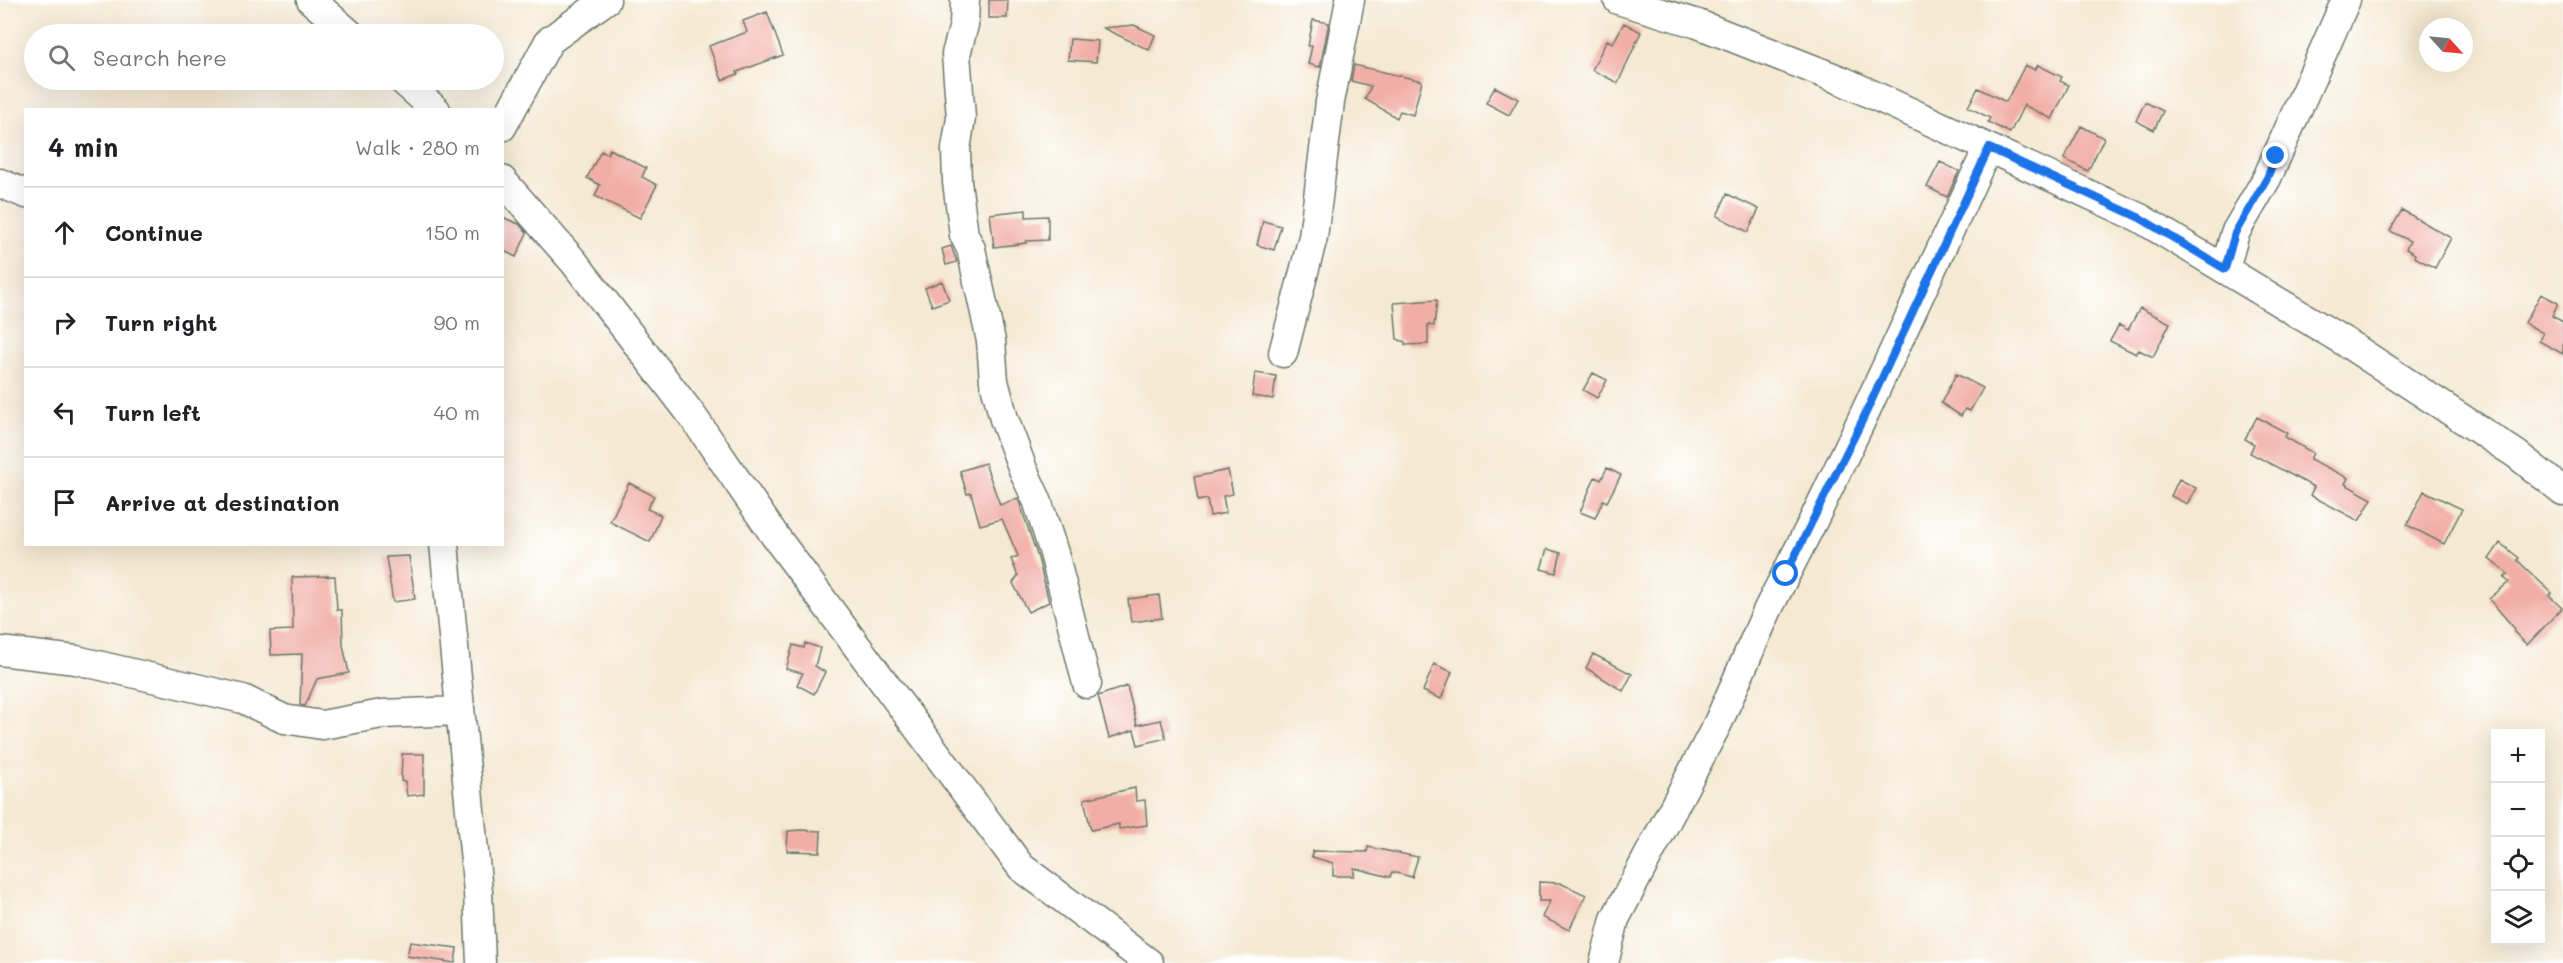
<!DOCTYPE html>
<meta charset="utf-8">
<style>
body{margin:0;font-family:Mali,sans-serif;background:#f2f2f2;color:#202124}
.controls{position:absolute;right:18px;bottom:18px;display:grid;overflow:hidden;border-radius:0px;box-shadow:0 6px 24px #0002}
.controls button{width:54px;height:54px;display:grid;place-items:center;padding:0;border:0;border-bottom:2px solid #e0e0e0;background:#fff;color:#202124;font:30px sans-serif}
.compass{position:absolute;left:2419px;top:18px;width:54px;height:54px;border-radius:50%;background:#fff;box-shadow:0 6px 24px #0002;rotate:117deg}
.stop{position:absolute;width:18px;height:18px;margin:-14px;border:4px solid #1a73e8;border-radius:50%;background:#fff}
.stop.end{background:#1a73e8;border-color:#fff;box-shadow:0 2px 6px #0008}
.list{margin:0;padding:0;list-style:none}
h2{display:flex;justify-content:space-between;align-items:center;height:78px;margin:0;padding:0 24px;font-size:26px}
h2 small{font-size:20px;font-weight:400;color:#757577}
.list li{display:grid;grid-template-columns:39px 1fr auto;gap:18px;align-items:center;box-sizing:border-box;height:90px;padding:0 24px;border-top:2px solid #e0e0e0}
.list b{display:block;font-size:22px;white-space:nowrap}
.list em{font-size:20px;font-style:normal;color:#757577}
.icon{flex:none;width:33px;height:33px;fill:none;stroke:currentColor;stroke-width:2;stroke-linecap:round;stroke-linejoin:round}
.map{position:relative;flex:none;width:2563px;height:963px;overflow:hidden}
.search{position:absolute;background:#fff;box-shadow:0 6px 24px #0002;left:24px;top:24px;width:480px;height:66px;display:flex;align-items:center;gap:15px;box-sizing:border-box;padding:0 21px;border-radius:33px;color:#757577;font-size:22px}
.panel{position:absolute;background:#fff;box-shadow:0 6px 24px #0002;left:24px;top:108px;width:480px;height:438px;border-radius:0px}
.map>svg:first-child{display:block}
.building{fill:#f1aea6}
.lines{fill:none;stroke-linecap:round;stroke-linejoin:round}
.minor-casing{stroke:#6a796b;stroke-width:31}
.minor{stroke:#fff;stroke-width:28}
.route{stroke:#1a73e8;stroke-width:8}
</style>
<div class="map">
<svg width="2563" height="963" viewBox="0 0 2563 963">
<rect width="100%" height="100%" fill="#fff"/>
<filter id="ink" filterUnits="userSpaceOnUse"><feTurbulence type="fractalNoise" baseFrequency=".0167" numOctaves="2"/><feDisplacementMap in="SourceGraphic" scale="12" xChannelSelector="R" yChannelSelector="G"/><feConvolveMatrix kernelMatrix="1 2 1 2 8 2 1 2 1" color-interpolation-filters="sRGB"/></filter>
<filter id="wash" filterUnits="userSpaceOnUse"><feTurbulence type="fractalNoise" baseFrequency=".008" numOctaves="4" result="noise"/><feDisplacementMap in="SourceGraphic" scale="24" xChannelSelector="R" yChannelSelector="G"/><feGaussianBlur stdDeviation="1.35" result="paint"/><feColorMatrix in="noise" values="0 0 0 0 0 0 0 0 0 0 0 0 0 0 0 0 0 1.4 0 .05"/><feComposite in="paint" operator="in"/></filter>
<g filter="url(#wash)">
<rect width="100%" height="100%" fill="#f4e9d2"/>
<g id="blocks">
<!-- building -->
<path class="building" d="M989 0H1008L1007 18H989Z
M767 12 783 55 737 72 738 74 722 80 709 46 747 32 743 21Z
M1313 20 1329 23 1320 67 1308 64 1312 46H1308Z
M1624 23 1641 32 1618 83 1592 70 1607 40 1613 43Z
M1134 25 1155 35 1149 50 1103 28Z
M1070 39 1098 41 1096 62 1068 60Z
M1354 65 1422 81 1413 115 1400 111 1397 118 1365 99 1371 86 1351 81Z
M2025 65 2035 70 2038 65 2062 77 2060 81 2069 85 2052 119 2024 105 2010 133 1988 122 1990 118 1968 107 1978 88 2006 102Z
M1495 87 1518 99 1509 115 1486 103Z
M2145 102 2163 111 2154 130 2136 121Z
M2081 126 2104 138 2088 171 2064 159Z
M610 149 646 168 642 177 657 185 640 218 595 196 600 185 587 178 601 151 607 154Z
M1940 162 1959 171 1947 197 1927 187Z
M1727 194 1759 209 1748 232 1717 216Z
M1026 210V217L1048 216V240L1026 241V243L994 247 990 214Z
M2402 210 2451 238 2435 268 2414 257 2415 254 2406 249 2410 241 2390 231Z
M502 217 519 224 527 233 516 257 502 250Z
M1263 221 1281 226 1274 250 1257 245Z
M951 246 957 262 946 265 942 249Z
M942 281 949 300 932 306 925 288Z
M2541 294 2558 303 2552 316 2563 322V354L2539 341 2543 333 2525 323Z
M1437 300 1434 326 1428 325V344L1405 345V342L1397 339 1394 303Z
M2140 308 2170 323 2153 357 2139 350 2136 354 2110 341 2119 325 2128 330Z
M1255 373 1276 376 1273 399 1252 396Z
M1593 373 1607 380 1597 398 1583 390Z
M1956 374 1983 388 1970 411 1965 409 1961 416 1941 403Z
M2257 417 2287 433 2285 437 2313 453 2310 459 2348 478 2345 484 2372 499 2359 521 2310 495 2314 487 2250 453 2254 444 2245 439Z
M985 463 1000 505 1018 498 1038 558 1049 602 1028 612 1013 583 1018 576 1011 559 1018 556 1002 519 980 525 971 493 967 494 960 471Z
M1607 468 1621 475 1607 502 1603 500 1595 518 1580 512 1595 477 1601 480Z
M1228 470 1233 494 1223 496 1226 513 1210 516 1207 499 1198 501 1194 477Z
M2179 479 2196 488 2187 504 2171 496Z
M629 483 654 496 647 509 661 515 650 542 610 522Z
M2424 491 2462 509 2444 544 2407 525Z
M2500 543 2519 558 2517 560 2552 593 2549 596 2562 608 2527 645 2513 631 2515 629 2489 599 2509 582 2504 578 2508 574 2489 559Z
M1547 549 1561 553 1556 573 1541 569Z
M409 556 415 599 393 602 386 557Z
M335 576 337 610H342L343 645 349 673 317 679 305 706 300 705 302 654 271 655 270 631 293 630 292 577Z
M1159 595 1162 618 1131 622 1128 599Z
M805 643 820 648 815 666 825 672 814 694 797 685 803 673 786 669 793 645 804 648Z
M1593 654 1632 674 1623 691 1586 668Z
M1434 664 1452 672 1441 699 1423 691Z
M1127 686 1137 725 1161 720 1166 738 1138 745 1134 730 1109 738 1098 696Z
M402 754H424V794L407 796 405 781H401Z
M1135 788 1136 801 1145 800 1147 825 1119 829V824L1091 830 1084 799Z
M800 830 821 831 820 852 787 851 788 831Z
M1368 847 1418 857 1412 877 1392 872 1390 877 1354 868V876H1333V863L1312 857 1313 851 1367 852Z
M1539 882 1560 883 1586 895 1569 930 1542 917 1550 901H1539Z
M410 942 457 948 455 963 407 956Z"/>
</g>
</g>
<g filter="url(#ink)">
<use href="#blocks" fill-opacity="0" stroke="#6a796b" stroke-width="1.5"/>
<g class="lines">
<defs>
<path id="minor" d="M311 0 350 34
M965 0 964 25 956 54 961 118 956 149 957 182 964 235 971 249 991 341 994 381 1004 419 1024 472 1037 500 1054 553 1087 684
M1618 0 1698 24 1843 81 2140 218 2345 342 2516 454 2563 491
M402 80 436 110
M502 127 549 41 606 0
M502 180 574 262 691 414 775 536 1021 867 1149 963
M0 183 26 194
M2225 269 2235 233 2267 178 2346 0
M1283 353 1313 237 1330 102 1350 0
M444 544 478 892 481 963
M0 651 76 660 243 699 284 719 322 725 382 714 460 711
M1604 963 1615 919 1718 723 1768 609 1813 521 1861 421 1988 148"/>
</defs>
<!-- minor casing -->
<use href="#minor" class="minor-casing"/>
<!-- minor -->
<use href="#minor" class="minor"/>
</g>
</g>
<g class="lines" filter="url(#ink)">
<!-- route -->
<path class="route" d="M1786 574 1862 421 1989 148 2140 218 2225 269 2235 233 2267 178 2276 156"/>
</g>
</svg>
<div class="controls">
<button>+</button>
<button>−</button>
<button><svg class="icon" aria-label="locate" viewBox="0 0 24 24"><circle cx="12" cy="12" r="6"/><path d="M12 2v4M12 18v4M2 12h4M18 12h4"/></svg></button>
<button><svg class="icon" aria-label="layers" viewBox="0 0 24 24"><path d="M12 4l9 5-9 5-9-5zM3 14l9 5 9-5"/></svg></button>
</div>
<svg class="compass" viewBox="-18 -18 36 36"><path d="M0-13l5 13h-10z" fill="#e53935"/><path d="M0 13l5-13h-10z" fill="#757577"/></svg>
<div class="stop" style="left:1786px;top:574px"></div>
<div class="stop end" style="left:2276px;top:156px"></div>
<div class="search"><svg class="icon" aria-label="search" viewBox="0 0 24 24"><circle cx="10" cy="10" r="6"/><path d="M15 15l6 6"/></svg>Search here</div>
<section class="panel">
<h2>4 min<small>Walk · 280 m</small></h2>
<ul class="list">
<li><svg class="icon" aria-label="ahead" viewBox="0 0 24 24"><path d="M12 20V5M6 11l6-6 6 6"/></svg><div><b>Continue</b></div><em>150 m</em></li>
<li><svg class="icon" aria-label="right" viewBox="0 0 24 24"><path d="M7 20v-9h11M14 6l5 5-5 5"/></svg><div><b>Turn right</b></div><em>90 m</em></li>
<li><svg class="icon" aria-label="left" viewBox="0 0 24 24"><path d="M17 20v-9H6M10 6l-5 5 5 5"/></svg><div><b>Turn left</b></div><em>40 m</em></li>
<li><svg class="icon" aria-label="arrive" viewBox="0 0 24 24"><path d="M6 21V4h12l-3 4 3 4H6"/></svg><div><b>Arrive at destination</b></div></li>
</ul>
</section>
</div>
